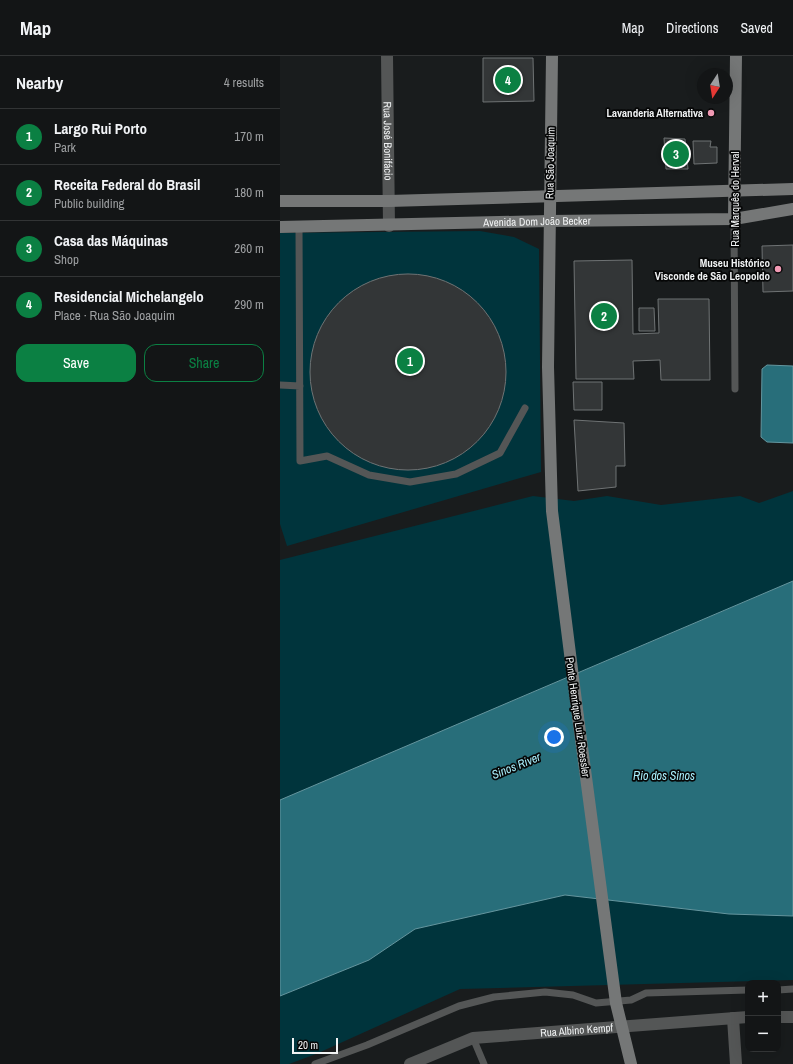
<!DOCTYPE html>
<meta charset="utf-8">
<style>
body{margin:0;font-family:"Archivo Narrow",sans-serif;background:#202223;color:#f1f3f6}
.controls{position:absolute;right:12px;bottom:12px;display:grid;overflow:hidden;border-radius:8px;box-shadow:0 4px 16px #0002}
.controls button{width:36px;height:36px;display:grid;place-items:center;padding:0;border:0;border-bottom:1px solid #323435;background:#131516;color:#f1f3f6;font:20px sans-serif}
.compass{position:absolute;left:417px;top:12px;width:36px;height:36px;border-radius:50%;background:#131516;box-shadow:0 4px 16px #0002;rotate:192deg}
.scale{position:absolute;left:12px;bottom:10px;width:46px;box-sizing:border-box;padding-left:4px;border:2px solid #f1f3f4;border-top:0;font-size:11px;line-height:14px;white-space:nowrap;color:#f1f3f4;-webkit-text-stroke:3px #060707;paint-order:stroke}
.you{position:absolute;left:274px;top:681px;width:14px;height:14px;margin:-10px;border:3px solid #fff;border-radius:50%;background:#1a73e8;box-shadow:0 0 0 6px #1a73e833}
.badge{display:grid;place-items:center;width:26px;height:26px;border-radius:50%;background:#0b8043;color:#fff;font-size:13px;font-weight:700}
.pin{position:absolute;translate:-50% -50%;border:2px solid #fff;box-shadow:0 1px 4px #0006}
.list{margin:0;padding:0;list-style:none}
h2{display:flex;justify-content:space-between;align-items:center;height:52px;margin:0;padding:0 16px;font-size:17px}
h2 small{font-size:13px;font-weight:400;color:#9d9fa1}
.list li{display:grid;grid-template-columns:26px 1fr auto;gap:12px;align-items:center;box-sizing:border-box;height:56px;padding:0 16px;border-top:1px solid #323435}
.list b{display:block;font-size:15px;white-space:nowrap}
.list p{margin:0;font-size:13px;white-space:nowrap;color:#9d9fa1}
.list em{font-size:13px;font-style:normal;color:#9d9fa1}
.actions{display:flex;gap:8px;padding:12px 16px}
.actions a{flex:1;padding:9px 0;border:1px solid #0b8043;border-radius:12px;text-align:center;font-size:14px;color:#0b8043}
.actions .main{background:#0b8043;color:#fff}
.map{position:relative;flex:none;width:513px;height:1008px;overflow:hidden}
header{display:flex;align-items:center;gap:24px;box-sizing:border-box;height:56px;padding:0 20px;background:#131516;border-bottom:1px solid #323435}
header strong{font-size:19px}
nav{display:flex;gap:22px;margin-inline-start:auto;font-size:14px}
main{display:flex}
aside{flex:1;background:#131516}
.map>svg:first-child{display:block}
.green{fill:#00343c}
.water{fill:#286e7a;stroke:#64969f}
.building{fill:#333637;stroke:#6f7374}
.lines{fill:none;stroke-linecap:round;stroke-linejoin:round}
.lane{stroke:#545656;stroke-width:7}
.street{stroke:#545656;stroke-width:12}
.secondary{stroke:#757777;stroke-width:12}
.secondary-bridge{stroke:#757777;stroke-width:12}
.poi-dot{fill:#f19ab4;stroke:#060707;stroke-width:1.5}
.labels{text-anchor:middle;stroke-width:3.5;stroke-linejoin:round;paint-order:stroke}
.poi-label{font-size:11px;font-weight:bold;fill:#f1f3f4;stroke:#060707;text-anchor:end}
.street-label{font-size:11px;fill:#f1f3f4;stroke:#060707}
.water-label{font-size:12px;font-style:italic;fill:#a8eefb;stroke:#060707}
</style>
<header>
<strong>Map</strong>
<nav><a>Map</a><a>Directions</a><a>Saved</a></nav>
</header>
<main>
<aside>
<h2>Nearby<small>4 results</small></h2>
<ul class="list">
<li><span class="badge">1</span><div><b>Largo Rui Porto</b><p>Park</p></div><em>170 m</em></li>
<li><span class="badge">2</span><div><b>Receita Federal do Brasil</b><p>Public building</p></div><em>180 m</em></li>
<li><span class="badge">3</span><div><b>Casa das Máquinas</b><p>Shop</p></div><em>260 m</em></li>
<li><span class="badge">4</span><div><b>Residencial Michelangelo</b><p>Place · Rua São Joaquim</p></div><em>290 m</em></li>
</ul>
<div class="actions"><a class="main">Save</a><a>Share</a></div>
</aside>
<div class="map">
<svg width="513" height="1008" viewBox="0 0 513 1008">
<rect width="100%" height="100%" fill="#191c1d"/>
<!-- green -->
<path class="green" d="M200 175 234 181 259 193 261 416 7 490 0 468V177Z
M513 435V525L0 744V504L253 440 294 445 327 440 381 449 460 440 479 447Z
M285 839 449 858 513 860V924L180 933 36 998 9 1008H0V940L89 904 135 873Z"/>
<!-- water -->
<path class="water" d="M487 309 513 310V387L487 386 481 381 482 313Z
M513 525V860L449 858 285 839 135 873 89 904 0 940V744Z"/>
<!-- building -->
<path class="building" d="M203 2H253L254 45 203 46Z
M384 82 405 83 408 113H386Z
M413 85H431L430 91H437V107L414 108Z
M513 189V235L483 236 482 190Z
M352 204 353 278 379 277 378 243H429L430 324H381L380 304 353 305 354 323H296L294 205Z
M30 316a98 98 0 1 1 196 0a98 98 0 1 1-196 0Z
M359 252H374L375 275H359Z
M293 326H322V354H294Z
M294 364 344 367 345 410H336V431L298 435Z"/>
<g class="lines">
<!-- lane -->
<path class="lane" d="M454 163 455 333
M19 171 20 405 47 400 89 419 130 426 176 418 220 397 245 352
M0 329 20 330
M498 934 513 933
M193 982 204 1008
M35 1008 87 989 179 950 214 941 265 936 293 939 316 947 351 944 366 937 468 934"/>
<!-- street -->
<g class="street">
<path id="s1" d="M107 0 109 170"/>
<path d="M498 961H513"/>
<path d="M453 962 456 1008"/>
<path id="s2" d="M130 1008 193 982 468 961"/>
</g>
<!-- secondary -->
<g class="secondary">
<path d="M272 0 268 311 272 455 298 661"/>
<path d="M0 145H109L513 133"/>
<path d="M454 163 456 0"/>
<path id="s3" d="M0 171 269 165 454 163 513 153"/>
</g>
<!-- secondary-bridge -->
<path class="secondary-bridge" d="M298 661 336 947 351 1008"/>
</g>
<!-- markers -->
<g class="poi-dot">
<circle cx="431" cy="57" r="4"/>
<circle cx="498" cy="213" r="4"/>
</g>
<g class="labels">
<!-- poi labels -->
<g class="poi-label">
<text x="423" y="61">Lavanderia Alternativa</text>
<text x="490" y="211">Museu Histórico<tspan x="490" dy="13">Visconde de São Leopoldo</tspan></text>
</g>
<!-- street labels -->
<g class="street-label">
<text dy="4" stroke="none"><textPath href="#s1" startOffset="85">Rua José Bonifácio</textPath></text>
<text transform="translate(270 107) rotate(-89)" y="4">Rua São Joaquim</text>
<text transform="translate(455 143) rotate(-90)" y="4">Rua Marquês do Herval</text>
<text dy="4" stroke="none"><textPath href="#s3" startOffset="257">Avenida Dom João Becker</textPath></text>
<text transform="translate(298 661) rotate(82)" y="4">Ponte Henrique Luiz Roessler</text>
<text dy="4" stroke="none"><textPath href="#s2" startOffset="172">Rua Albino Kempf</textPath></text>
</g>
<!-- water labels -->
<g class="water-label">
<text transform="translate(236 710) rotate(-22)" y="4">Sinos River</text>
<text x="384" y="724">Rio dos Sinos</text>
</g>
</g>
</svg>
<div class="controls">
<button>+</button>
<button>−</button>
</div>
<svg class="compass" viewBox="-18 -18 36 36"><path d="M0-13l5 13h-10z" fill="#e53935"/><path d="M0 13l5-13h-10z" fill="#9d9fa1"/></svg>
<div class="scale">20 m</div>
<div class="you"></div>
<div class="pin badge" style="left:130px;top:305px">1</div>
<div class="pin badge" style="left:324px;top:260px">2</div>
<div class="pin badge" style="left:396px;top:98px">3</div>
<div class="pin badge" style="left:228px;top:24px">4</div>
</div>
</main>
